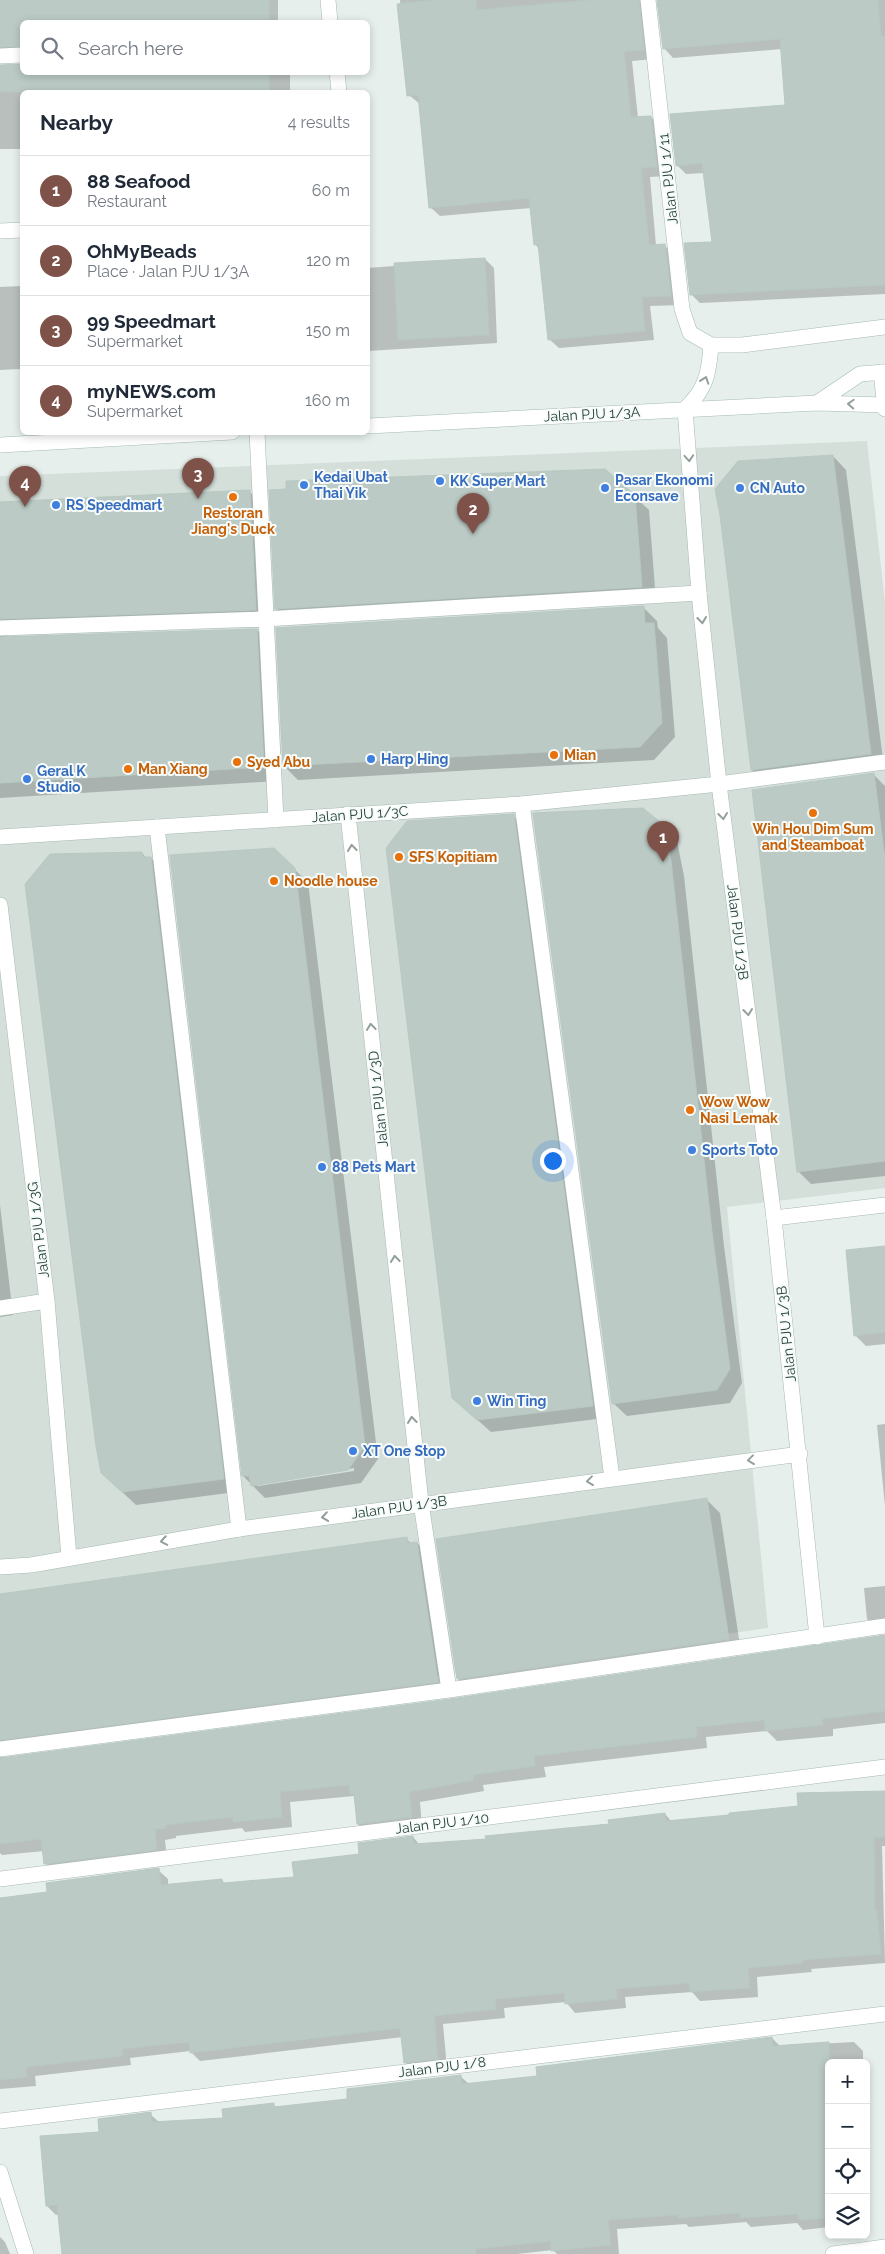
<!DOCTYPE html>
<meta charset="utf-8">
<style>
body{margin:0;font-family:Raleway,sans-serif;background:#f2f2f3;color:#1f2937}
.controls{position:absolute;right:15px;bottom:15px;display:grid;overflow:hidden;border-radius:8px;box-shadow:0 2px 8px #0003}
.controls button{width:45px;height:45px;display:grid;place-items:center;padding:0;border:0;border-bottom:1px solid #e0e1e3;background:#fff;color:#1f2937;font:25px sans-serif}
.you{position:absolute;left:552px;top:1160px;width:18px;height:18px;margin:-12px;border:4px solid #fff;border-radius:50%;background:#1a73e8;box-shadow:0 0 0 8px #1a73e833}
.badge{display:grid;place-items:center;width:32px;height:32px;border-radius:50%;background:#7f5249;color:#fff;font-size:16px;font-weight:700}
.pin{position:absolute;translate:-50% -41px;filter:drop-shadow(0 1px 2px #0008)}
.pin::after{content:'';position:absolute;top:26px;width:18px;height:15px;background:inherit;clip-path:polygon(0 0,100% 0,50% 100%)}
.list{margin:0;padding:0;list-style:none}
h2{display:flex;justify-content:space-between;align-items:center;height:65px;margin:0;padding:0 20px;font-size:21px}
h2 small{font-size:16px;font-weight:400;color:#747a83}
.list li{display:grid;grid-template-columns:32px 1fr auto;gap:15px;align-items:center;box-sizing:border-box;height:70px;padding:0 20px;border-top:1px solid #e0e1e3}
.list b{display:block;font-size:19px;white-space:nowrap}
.list p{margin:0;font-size:16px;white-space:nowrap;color:#747a83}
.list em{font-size:16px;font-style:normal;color:#747a83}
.icon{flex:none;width:28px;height:28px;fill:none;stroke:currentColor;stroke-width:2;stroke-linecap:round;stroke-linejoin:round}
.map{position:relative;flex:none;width:885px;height:2254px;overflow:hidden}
.search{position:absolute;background:#fff;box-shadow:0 2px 8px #0003;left:20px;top:20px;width:350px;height:55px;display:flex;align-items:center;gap:12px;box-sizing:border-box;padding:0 18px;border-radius:8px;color:#747a83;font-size:19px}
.panel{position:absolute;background:#fff;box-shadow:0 2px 8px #0003;left:20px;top:90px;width:350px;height:345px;border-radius:8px}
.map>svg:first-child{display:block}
.built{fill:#d4dfda}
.shadow{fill:#0003;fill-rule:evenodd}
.building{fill:#bbcac4;stroke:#b8c9c2}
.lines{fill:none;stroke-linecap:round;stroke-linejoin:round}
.service-casing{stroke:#a8b8b2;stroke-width:16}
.minor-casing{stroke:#a8b8b2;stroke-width:16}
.secondary-casing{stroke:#a4bbb3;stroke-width:16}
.service{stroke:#fff;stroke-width:15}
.minor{stroke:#fff;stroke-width:15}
.secondary{stroke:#fff;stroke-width:15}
.oneway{stroke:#92a09c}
.shop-dot{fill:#3f7fe0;stroke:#f7fbf9;stroke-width:2}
.food-dot{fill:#e8710a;stroke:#f7fbf9;stroke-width:2}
.labels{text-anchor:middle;stroke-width:4;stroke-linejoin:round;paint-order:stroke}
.street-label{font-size:14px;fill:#24423a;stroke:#f7fbf9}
.shop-label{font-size:14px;font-weight:bold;fill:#366cbe;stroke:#f7fbf9;text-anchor:start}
.food-label{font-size:14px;font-weight:bold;fill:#c56008;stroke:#f7fbf9;text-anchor:start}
</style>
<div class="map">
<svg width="885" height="2254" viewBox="0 0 885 2254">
<rect width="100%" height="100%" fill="#e6efeb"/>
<!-- built -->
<path class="built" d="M867 441 885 603V1188L727 1207 768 1628 0 1739V476Z"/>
<!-- shadow -->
<path class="shadow" d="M0 0H278V22H22V55L0 62V67L22 65V72H290V92H22V149H0Z
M400 0H641L653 59 632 61 638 118 651 117 660 126 666 176 650 177 656 246H665L674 255 680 305 650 306 654 340 559 348 549 339 540 250 535 244 531 208 440 216 430 207 420 104 409 95Z
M658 0H885V294L700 303 691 294 714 243 705 173 686 174 677 165 787 106 782 49 673 58 664 48Z
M485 259 494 268 497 343 368 351V268Z
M22 286V371L19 369 0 370V287Z
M833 456 846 470 884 767 765 783 752 770Z
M250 492 264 506 270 623 14 632 3 639 257 630 271 644 277 781 0 798V503Z
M634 496 649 510 656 601 290 622 276 608Z
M643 607 657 621 658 628 667 638 675 737 654 760 298 780 284 766Z
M873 774 885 786V1176L811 1184 798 1171Z
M513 816 527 829 605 1418 491 1432 453 1398Z
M664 827 677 841 684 876 724 1246 742 1383 730 1403 627 1416 613 1403Z
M142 853 146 858H151L164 871 236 1492 136 1505 102 1473Z
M294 869 308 882 378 1459 361 1483 265 1498 243 1476ZM354 1468V1471L258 1486 256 1484Z
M0 1205 13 1315 0 1317Z
M885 1247V1344L866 1346 855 1335Z
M885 1424V1506L877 1425Z
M707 1500 720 1513 741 1652 471 1692 458 1679Z
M406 1539 412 1544 417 1543 428 1554 449 1693 5 1753 2 1758 450 1701 885 1635V1723L833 1729V1736L777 1741 767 1731 706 1737 707 1748 544 1767 546 1777 483 1785 484 1791 420 1802 422 1828 369 1835 358 1824 354 1796 290 1802 292 1827 245 1832 242 1828 176 1836V1838L165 1840 167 1860 56 1874 45 1863 44 1851 2 1855 0 1853V1595Z
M885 1586V1629L878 1630 867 1619 864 1588Z
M885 1792V1846H882L885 1963 811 1969 812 1972 757 1977 758 1997 700 2001 692 1992 625 1997 626 2008 575 2013 566 2002 504 2008 505 2018 443 2024 447 2068 414 2071 405 2062 403 2037 200 2061 190 2051 130 2058 131 2065 35 2076 36 2086 0 2089V1899L49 1893 158 1870 168 1879V1886L222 1881 226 1884 296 1878 413 1837 420 1845 487 1840 610 1825 665 1814 672 1822 799 1807Z
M772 2038 780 2046 854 2042 863 2051V2063H829V2227L803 2230 797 2223 751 2227 746 2222 689 2227 686 2224 617 2229 619 2254H557L553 2250 517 2254H63L59 2214 56 2215 47 2206 101 2133 150 2114 160 2123 224 2119 273 2104 277 2108 349 2100 460 2076 469 2084 538 2078Z
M866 2178 870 2224H866Z
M0 2237 5 2242 10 2254H0Z"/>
<!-- building -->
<path class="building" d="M0 0H269V22H22V46L0 47Z
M435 0H476L477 10 591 0H639L644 50 624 52 631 117 651 116 657 167 641 168 649 245 665 244 671 296 642 297 645 331 548 340 538 244 534 245 529 198 429 208 418 95 407 96 397 4Z
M657 0H878L881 36H885V285L690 295 684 243 712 242 702 163 676 166 670 114 785 105 780 39 663 49Z
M22 64V72H269V92H0V65Z
M485 258 489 335 398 340 394 263Z
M833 455 871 754 751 770 720 515 715 489 738 461Z
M605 469 635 495 642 587 275 609 269 490 286 489V481Z
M250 490 256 610 0 619V502Z
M644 606 645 623H654L662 723 640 747 283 766 276 628Z
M257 629 264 767 0 783V637Z
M874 773 885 859V1161L797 1172 752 790Z
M643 808 665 826 671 861 712 1232 730 1369 717 1390 612 1404 533 813Z
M514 814 593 1406 477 1420 452 1398 386 848 407 821Z
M274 848 295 868 365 1446 348 1470 251 1486 249 1476H242L170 855Z
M142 852 143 857H151L224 1479 122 1492 101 1473 96 1446 25 884 50 854Z
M885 1246V1332L854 1336 846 1250Z
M707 1498 729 1639 457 1679 436 1539Z
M407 1537 408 1543 417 1542 438 1682 0 1740V1594Z
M885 1635V1711L822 1719 823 1725 765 1731 764 1720 696 1727 697 1737 534 1756 535 1766 473 1775 474 1780 409 1792 412 1817 357 1824 354 1794H350L349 1785 280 1792 282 1817 233 1822V1817L165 1825 166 1828 155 1829 157 1850 44 1864 41 1839 0 1844V1758L450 1699Z
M885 1791V1837H874L875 1911H877L881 1954 803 1960V1963L748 1968 750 1988 690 1992 689 1983 616 1989 617 1999 565 2004 564 1993 495 1999 496 2009 434 2016 438 2059 404 2063 400 2028 190 2053 189 2042 122 2049V2056L26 2067 27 2077 0 2080V1898L47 1892 46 1883 159 1868 161 1885 222 1879 223 1883 294 1877 292 1862 359 1854 358 1843 413 1836 414 1844 486 1839 485 1836 609 1824 608 1820 665 1813 666 1821 729 1815V1813L798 1806 797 1793Z
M772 2037 773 2046 829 2042V2218L799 2220 798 2214 740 2218V2213L678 2218V2215L608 2220 611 2245 551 2251V2241L476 2249V2254H62L57 2205 46 2206 40 2136 99 2132 98 2119 151 2112 152 2122 223 2118 222 2109 274 2103V2107L347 2099V2089L461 2075 462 2084 537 2076 536 2067Z"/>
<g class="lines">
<defs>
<path id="service" d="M0 56 22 55
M881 372 885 409
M257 432 276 820
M0 628 265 619 699 593
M719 784 885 762
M522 804 612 1478
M157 827 239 1529
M0 905 47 1301 69 1557
M774 1218 885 1205
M0 1308 47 1301
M421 1503 449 1690
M0 1749 449 1690 885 1626"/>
<path id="minor" d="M328 0 330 22
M648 0 682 309 690 333 711 345H742L885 327
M337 72 339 92
M0 231 22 230
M685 409 699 593 719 784 774 1218 817 1637
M348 814 421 1503
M0 837 522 804 719 784
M0 1567 31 1565 239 1529 800 1454
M0 1879 885 1767
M0 2121 885 2014
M0 2172 26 2254
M833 2254 885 2247"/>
<path id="secondary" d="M817 403 860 374 885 372
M685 409C706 389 709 374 711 345
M368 426 817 403 885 405
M0 445 232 432"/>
</defs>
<!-- service casing -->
<use href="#service" class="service-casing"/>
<!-- minor casing -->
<use href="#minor" class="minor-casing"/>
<!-- secondary casing -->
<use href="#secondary" class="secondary-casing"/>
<!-- service -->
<use href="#service" class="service"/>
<!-- minor -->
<use href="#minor" class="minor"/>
<!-- secondary -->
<use href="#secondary" class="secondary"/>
</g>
<!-- one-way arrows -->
<defs><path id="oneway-chevron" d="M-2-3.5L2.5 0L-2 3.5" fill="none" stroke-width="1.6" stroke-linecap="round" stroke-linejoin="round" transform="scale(1.25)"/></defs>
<g class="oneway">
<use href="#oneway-chevron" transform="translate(705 380) rotate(-71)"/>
<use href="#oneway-chevron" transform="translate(851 404) rotate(-177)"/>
<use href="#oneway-chevron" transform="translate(689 458) rotate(86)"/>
<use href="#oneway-chevron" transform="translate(702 620) rotate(84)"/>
<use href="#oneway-chevron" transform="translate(723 816) rotate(83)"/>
<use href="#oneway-chevron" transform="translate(352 848) rotate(-96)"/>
<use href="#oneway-chevron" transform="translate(748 1012) rotate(83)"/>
<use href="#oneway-chevron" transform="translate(371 1027) rotate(-96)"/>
<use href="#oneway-chevron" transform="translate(395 1259) rotate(-96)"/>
<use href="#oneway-chevron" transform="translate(412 1420) rotate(-96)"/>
<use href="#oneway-chevron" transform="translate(751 1460) rotate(173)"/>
<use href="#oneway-chevron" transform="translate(590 1481) rotate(173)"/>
<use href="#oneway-chevron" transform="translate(325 1517) rotate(172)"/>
<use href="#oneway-chevron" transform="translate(164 1541) rotate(170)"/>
</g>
<!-- markers -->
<g class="shop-dot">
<circle cx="440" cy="481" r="5"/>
<circle cx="304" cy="485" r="5"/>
<circle cx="605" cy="488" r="5"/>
<circle cx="740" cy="488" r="5"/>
<circle cx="56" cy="505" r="5"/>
<circle cx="371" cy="759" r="5"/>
<circle cx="27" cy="779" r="5"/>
<circle cx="692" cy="1150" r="5"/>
<circle cx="322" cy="1167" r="5"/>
<circle cx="477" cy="1401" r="5"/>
<circle cx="353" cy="1451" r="5"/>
</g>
<g class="food-dot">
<circle cx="233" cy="497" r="5"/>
<circle cx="554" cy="755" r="5"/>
<circle cx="237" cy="762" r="5"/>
<circle cx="128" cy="769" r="5"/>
<circle cx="813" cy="813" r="5"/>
<circle cx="399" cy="857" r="5"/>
<circle cx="274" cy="881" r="5"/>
<circle cx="690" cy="1110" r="5"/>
</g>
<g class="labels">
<!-- street labels -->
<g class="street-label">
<text transform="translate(668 179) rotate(-96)" y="5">Jalan PJU 1/11</text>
<text transform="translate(592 414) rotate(-3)" y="5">Jalan PJU 1/3A</text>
<text transform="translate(360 814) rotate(-4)" y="5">Jalan PJU 1/3C</text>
<text transform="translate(738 932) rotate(83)" y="5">Jalan PJU 1/3B</text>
<text transform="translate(378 1099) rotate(-96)" y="5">Jalan PJU 1/3D</text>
<text transform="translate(38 1230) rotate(-97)" y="5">Jalan PJU 1/3G</text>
<text transform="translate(786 1334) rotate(-96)" y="5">Jalan PJU 1/3B</text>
<text transform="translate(399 1507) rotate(-8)" y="5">Jalan PJU 1/3B</text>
<text transform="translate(442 1823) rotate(-7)" y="5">Jalan PJU 1/10</text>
<text transform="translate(442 2067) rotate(-7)" y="5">Jalan PJU 1/8</text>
</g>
<!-- shop labels -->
<g class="shop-label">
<text x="314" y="482">Kedai Ubat<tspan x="314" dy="16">Thai Yik</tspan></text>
<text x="615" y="485">Pasar Ekonomi<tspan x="615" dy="16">Econsave</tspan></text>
<text x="450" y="486">KK Super Mart</text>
<text x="750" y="493">CN Auto</text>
<text x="66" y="510">RS Speedmart</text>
<text x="381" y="764">Harp Hing</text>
<text x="37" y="776">Geral K<tspan x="37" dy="16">Studio</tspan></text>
<text x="702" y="1155">Sports Toto</text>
<text x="332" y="1172">88 Pets Mart</text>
<text x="487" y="1406">Win Ting</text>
<text x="363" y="1456">XT One Stop</text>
</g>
<!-- food labels -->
<g class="food-label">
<text x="233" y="518" text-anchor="middle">Restoran<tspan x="233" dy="16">Jiang's Duck</tspan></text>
<text x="564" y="760">Mian</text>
<text x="247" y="767">Syed Abu</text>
<text x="138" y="774">Man Xiang</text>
<text x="813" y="834" text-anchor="middle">Win Hou Dim Sum<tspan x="813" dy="16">and Steamboat</tspan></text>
<text x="409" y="862">SFS Kopitiam</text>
<text x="284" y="886">Noodle house</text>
<text x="700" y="1107">Wow Wow<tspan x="700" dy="16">Nasi Lemak</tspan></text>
</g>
</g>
</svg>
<div class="controls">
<button>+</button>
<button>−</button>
<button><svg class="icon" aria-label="locate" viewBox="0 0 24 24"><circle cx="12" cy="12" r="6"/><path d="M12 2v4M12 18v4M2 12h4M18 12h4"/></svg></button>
<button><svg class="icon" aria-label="layers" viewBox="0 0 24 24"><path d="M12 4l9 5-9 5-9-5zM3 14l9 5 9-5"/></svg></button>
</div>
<div class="you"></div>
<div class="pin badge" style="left:663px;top:862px">1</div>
<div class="pin badge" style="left:473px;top:534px">2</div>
<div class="pin badge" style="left:198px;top:499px">3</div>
<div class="pin badge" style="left:25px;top:507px">4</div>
<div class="search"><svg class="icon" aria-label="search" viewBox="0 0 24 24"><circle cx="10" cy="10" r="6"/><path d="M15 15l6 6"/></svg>Search here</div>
<section class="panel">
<h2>Nearby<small>4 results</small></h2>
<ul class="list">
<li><span class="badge">1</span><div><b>88 Seafood</b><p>Restaurant</p></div><em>60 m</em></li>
<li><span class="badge">2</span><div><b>OhMyBeads</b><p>Place · Jalan PJU 1/3A</p></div><em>120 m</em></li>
<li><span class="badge">3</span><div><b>99 Speedmart</b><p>Supermarket</p></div><em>150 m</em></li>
<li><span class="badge">4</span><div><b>myNEWS.com</b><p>Supermarket</p></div><em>160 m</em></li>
</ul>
</section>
</div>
